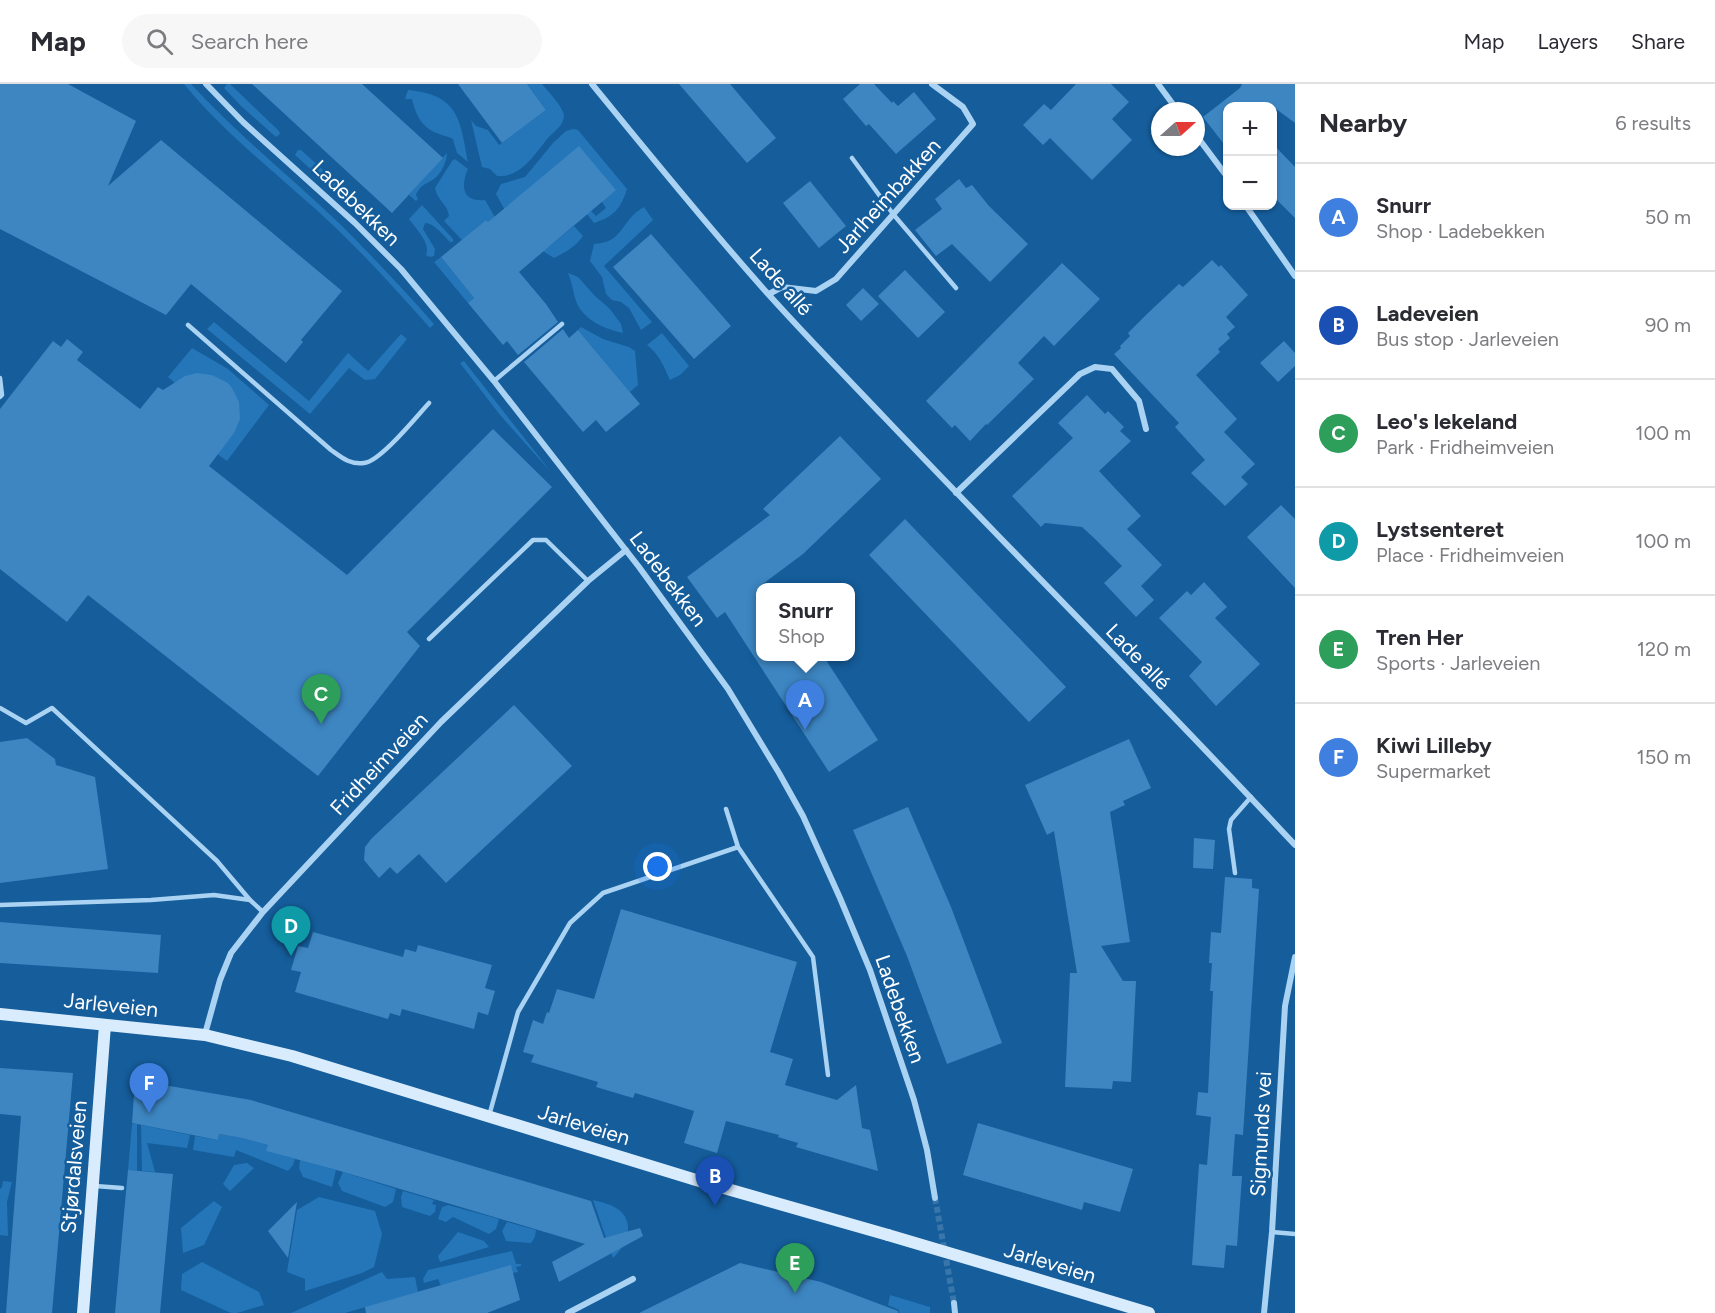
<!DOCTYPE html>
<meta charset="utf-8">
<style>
body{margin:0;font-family:Figtree,sans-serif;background:#f7f7f7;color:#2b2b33}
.controls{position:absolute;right:18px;top:18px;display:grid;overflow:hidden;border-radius:12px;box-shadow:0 2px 4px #0004}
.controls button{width:54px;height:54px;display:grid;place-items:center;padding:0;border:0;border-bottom:2px solid #e1e1e2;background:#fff;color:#2b2b33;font:30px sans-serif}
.compass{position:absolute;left:1151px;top:18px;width:54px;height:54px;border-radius:50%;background:#fff;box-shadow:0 2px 4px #0004;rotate:69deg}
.you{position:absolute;left:658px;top:783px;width:21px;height:21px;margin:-15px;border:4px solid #fff;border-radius:50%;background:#1a73e8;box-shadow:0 0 0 9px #1a73e833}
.badge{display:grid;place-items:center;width:39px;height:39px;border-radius:50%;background:#7c3aed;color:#fff;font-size:20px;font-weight:700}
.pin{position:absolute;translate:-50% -50px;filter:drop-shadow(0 2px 3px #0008)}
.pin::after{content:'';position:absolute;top:32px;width:21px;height:18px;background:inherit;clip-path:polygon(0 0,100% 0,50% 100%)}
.popup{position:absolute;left:756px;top:499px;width:99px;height:78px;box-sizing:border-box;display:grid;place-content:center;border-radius:12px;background:#fff;filter:drop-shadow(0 2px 4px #0005);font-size:20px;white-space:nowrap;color:#7c7c81}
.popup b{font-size:22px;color:#2b2b33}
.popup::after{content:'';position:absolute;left:50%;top:100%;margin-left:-12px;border:12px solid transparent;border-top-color:#fff}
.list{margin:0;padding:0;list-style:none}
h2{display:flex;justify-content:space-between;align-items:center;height:78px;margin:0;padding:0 24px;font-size:26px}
h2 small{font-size:20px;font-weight:400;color:#7c7c81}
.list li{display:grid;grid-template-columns:39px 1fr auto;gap:18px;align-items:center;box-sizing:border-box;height:108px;padding:0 24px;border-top:2px solid #e1e1e2}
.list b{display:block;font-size:22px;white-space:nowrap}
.list p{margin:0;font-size:20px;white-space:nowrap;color:#7c7c81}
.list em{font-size:20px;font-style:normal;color:#7c7c81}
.icon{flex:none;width:33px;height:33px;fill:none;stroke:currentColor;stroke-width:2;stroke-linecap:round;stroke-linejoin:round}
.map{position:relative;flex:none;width:1295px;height:1229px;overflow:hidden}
header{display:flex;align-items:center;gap:36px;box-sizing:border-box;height:84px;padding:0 30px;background:#fff;border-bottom:2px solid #e1e1e2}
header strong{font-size:28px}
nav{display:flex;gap:33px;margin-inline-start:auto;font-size:21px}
.search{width:420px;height:54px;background:#f7f7f7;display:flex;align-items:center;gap:15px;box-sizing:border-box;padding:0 21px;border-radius:33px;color:#7c7c81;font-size:22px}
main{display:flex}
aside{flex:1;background:#fff}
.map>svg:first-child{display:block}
.green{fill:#2476b8}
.building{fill:#3d86c2}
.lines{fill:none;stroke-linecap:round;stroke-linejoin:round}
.street-tunnel{stroke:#3875aa;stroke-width:6;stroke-dasharray:6 3;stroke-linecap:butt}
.lane{stroke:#aad2f3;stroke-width:4.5}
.street{stroke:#aad2f3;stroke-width:6}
.secondary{stroke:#d9ecfd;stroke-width:12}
.secondary-bridge{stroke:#d9ecfd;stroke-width:12}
.labels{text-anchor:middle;stroke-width:5;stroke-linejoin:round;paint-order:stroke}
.street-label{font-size:21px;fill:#fff;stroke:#155d9b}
</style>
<header>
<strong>Map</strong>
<div class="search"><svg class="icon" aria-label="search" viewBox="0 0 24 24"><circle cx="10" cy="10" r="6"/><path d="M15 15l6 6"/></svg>Search here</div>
<nav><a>Map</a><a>Layers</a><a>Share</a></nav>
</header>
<main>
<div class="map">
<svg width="1295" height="1229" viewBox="0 0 1295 1229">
<rect width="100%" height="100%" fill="#155d9b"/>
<!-- green -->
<path class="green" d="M184 0H191C238 51 292 94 342 142 374 174 404 206 434 240L430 244C400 210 370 177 338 146 287 97 229 55 184 0Z
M227 0H230L279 47 280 50 276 53 241 22 224 4Z
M527 0H542C548 7 563 23 564 31 564 42 554 47 548 54 535 70 521 94 497 92L490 85 482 83 471 36 476 42 488 46 499 61 502 59 546 26Z
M408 6C459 11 460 35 468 78L457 69 453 55C448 52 444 52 439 50 422 44 416 32 412 15H405Z
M573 45 578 46 627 105C621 124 614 133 594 139L587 130 591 127 596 132 606 124 602 118 508 122 545 166 574 142 583 152C575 163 566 168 554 174L541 166 511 137 496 110 501 100 525 93 553 59 566 47Z
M298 66H301L356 116 344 115 295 71Z
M447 69C447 77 441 90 434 95 425 101 421 100 416 111L418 115 416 117 409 111Z
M455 75 468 85C460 103 463 118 485 116L520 177 486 136 462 156 444 137 449 132C448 121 437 116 435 104L452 77Z
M422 121 453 155V158H450C443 151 434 139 425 139L423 145 435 165 434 172 430 173 426 171C431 159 416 145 409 135Z
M644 123 653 136 604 182 652 238 641 246 629 224 621 218 612 216 606 210 602 193 590 177 594 160C624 159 621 135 644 123Z
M441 173 474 214 468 219 434 178Z
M568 189 578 193 595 212 610 225 621 240 623 249C605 245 583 236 576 217 573 208 572 198 568 189Z
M214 238 309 317 348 269 368 287 401 250 407 255 375 295 365 296 349 284 310 330 207 245Z
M581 243 603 255 629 263 635 267 638 301 630 308 578 246Z
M662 249 689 282 680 291 670 296C664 283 659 270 647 261Z
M192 264 228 285 269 321 227 377 212 366 181 304 168 293Z
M464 277 551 388 500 331 460 279Z
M132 1040H137V1087L128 1086Z
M141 1041 190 1051 187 1064 147 1059 155 1088 142 1087Z
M219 1050 242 1054 268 1061 267 1067 295 1075 293 1081 288 1087 236 1066 234 1073 193 1066 195 1052 218 1056Z
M300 1076 336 1086 332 1103 303 1093 299 1084Z
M247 1079 254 1084 230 1107 223 1100 234 1081Z
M343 1088 396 1105 393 1118 385 1123 342 1107 338 1099Z
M3 1097 12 1098 7 1118 8 1152 0 1151V1105L2 1103Z
M403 1107 434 1116 432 1120 436 1121 435 1128 430 1132 402 1123 401 1113Z
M319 1113 375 1127 382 1150 374 1183 362 1189 305 1207V1195L287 1188 297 1126Z
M593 1116C600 1118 610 1120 616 1124 637 1137 627 1161 613 1174Z
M214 1117 222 1123 204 1161 183 1169 181 1144Z
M448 1121 499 1135 496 1145 489 1150 453 1133 446 1138 438 1135 442 1123Z
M507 1138 536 1146 535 1153 531 1159 506 1157 502 1147Z
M458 1148 484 1157 489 1163 440 1178 438 1172Z
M512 1167 516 1180H521V1182L516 1183 518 1188 441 1202 438 1195 424 1199 423 1195 428 1186Z
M202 1178 259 1208 264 1221 237 1229H231L181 1206 182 1190Z
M382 1188 387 1195 415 1193 418 1208 345 1229H291Z
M890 1211 930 1223V1229H899V1226L888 1221Z"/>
<!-- building -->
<path class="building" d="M0 0H68L136 37 108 102 161 56 342 207 301 256 303 258 286 279 191 200 166 231 0 145Z
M252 0H362L443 74 392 129Z
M458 0H527L546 26 502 59Z
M679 0H730L776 54 747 79Z
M860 0H874L892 19 893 17 898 22 914 8 936 35 896 70 869 40 866 42 843 15Z
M1076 0H1111L1129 18 1112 35 1132 56 1092 96 1050 54 1043 61 1023 41 1044 20 1051 26Z
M1242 0H1295V39L1272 22H1227V64L1203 33 1240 4Z
M1272 59 1295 83V134L1272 111Z
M579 62 616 106 519 188 546 220 558 238 518 271 507 257 503 261 468 219 474 214 441 173 486 136 488 138Z
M959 95 966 104 972 101 989 122 1028 160 990 198 952 160 936 172 915 146 942 125 935 115Z
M810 97 846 142 819 164 783 119Z
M651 150 731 242 694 275 613 183Z
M1212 176 1219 183 1221 181 1248 211 1226 233 1235 243 1227 250 1230 254 1218 265 1220 268 1196 291 1237 335 1224 348 1255 380 1241 393 1248 400 1225 422 1191 389 1205 376 1175 343 1179 339 1114 270 1121 264 1120 262 1130 252 1128 249 1148 229 1179 200 1183 203Z
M1062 179 1100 215 1054 262 1044 252 1018 279 1034 295 987 341 986 340 970 357 955 341 952 344 926 317Z
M905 186 945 228 918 254 878 212Z
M863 204 879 220 861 237 846 221Z
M563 245 569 254 578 246 640 320 606 348 596 336 583 348 524 278Z
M67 255 83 268 77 276 140 325 158 303 163 306 185 292 197 289 212 291 228 299 232 304 239 318 240 335 234 349 209 382 347 491 493 345 552 403 407 548 420 562 318 692 88 511 67 538 0 485V325L53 257 61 263Z
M1284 257 1295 269V282L1278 298 1260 279Z
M1087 311 1105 330 1108 327 1124 343 1120 347 1131 357 1099 387 1141 432 1127 445 1162 481 1141 502 1154 516 1136 533 1104 499 1122 482 1093 453 1082 443 1045 439 1041 443 1012 412 1073 354 1058 339Z
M840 352 881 395 803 470 760 502V573H824L878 656 829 688 725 528 717 534 687 493 770 431 763 425Z
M1281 421 1295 435V504L1247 453Z
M905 435 1066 603 1029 638 869 471Z
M1204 498 1227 523 1215 534 1260 580 1216 622 1189 592 1202 578 1159 534 1187 507 1191 511Z
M514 621 572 682 446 799 419 770 397 790 390 783 379 794 364 776 365 763 372 754Z
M27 654 55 675 56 681 95 693 108 785 0 799V658Z
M1129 655 1151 704 1123 717 1125 721 1110 728 1130 858 1101 862 1123 897H1136L1131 998 1113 997 1112 1005 1065 1003 1070 889H1077L1054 747 1047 751 1025 701Z
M908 723 951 823 1002 959 947 980 907 872 853 746Z
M1194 754 1215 756 1213 785 1193 784Z
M1225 793 1252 795V804L1259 805 1243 1051 1235 1050 1232 1092H1242L1237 1162 1226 1161 1224 1184 1192 1181 1199 1080 1207 1081 1211 1033 1196 1031 1198 1008 1208 1009 1213 907H1210L1212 879H1209L1211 848 1221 849Z
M621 825 797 878 770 968 793 975 785 1001 837 1016 856 1001 862 1044 870 1046 878 1087 796 1063 798 1059 778 1053 779 1051 726 1037 717 1069 684 1059 694 1027 635 1009 633 1014 596 1003 598 998 531 978 534 971 523 968 533 936 543 940 547 928 549 929 557 905 594 915Z
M0 838 161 851 158 889 0 879Z
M313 848 403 873 405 865 416 868 418 861 492 881 485 904 495 907 488 931 478 928 474 945 402 925 400 932 390 929 388 935 295 908 301 888 291 886 298 862 308 864Z
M0 984 73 989 52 1229H6L21 1032 0 1030Z
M135 996 251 1016 591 1117 604 1154 640 1144 643 1152 559 1198 552 1178 585 1160 340 1087 266 1067 268 1061 242 1054 219 1050 218 1056 132 1039Z
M978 1039 1133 1085 1120 1128 1084 1118 1082 1126 963 1091Z
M128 1086 173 1090 160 1229H115Z
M297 1118 288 1174 268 1147Z
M740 1179 821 1198 898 1227V1229H639Z
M511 1181 520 1216 487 1229H366L365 1223Z"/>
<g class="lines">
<!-- street-tunnel -->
<path class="street-tunnel" d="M935 1114 954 1219"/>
<!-- lane -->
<path class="lane" d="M852 74 893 130 956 204
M188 241 331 366C341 373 350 381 364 379 380 378 417 332 429 319
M0 294 2 311 0 313
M494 297 562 240
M429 555 533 456H546L588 497
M0 624 26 639 52 624 217 777 250 816 263 828
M738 763 813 873 828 991
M1235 789 1229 745 1231 736 1251 713
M0 821 151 816 214 811 250 816
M489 1032 518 928 570 839 603 809 738 763 726 725
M95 1102 122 1104
M1272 1148 1295 1150"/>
<!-- street -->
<path class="street" d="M206 0 243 38 355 139 401 185 494 297 639 483 728 605 779 689 803 732 840 814 870 886 914 1016 927 1066 935 1114
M592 0C650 71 708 143 769 211 807 253 845 292 884 333 1020 476 1160 616 1295 761
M1158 0 1178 27
M1196 51 1228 94
M1246 122 1295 192
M769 210 782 203 816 207 836 195 973 40 963 23 932 0
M956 409 1080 290 1095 283 1112 285 1139 317 1146 345
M205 950 220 896 231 869 263 828 441 638 588 497 626 466
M954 1219 955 1229
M568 1229 633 1195
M1264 1229 1272 1148 1285 922 1295 873"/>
<!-- secondary -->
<path class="secondary" d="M0 930 205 951 292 972 696 1096 888 1151
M1020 1190 1149 1229
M83 1229 105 941"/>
<!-- secondary-bridge -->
<path class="secondary-bridge" d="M888 1151 1020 1190"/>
</g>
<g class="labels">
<!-- street labels -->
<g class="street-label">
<text transform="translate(888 112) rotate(-48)" y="7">Jarlheimbakken</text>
<text transform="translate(356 119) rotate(44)" y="7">Ladebekken</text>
<text transform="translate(781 198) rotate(48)" y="7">Lade allé</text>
<text transform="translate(668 495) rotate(53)" y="7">Ladebekken</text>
<text transform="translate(1138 573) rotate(46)" y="7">Lade allé</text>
<text transform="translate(379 680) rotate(-47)" y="7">Fridheimveien</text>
<text transform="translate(111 921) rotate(6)" y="7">Jarleveien</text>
<text transform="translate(900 925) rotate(71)" y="7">Ladebekken</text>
<text transform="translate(584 1041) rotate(17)" y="7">Jarleveien</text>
<text transform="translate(1261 1050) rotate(-87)" y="7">Sigmunds vei</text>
<text transform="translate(74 1083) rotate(-85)" y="7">Stjørdalsveien</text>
<text transform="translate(1050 1179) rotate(17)" y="7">Jarleveien</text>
</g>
</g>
</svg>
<div class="controls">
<button>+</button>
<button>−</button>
</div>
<svg class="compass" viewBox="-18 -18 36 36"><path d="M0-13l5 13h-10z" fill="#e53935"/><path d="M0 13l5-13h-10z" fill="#7c7c81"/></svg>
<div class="you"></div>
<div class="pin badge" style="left:805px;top:646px;background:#3f7fe0">A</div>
<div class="popup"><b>Snurr</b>Shop</div>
<div class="pin badge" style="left:715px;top:1122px;background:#1a4fb4">B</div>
<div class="pin badge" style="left:321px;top:640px;background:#2e9e5b">C</div>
<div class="pin badge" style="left:291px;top:872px;background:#0f9aa8">D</div>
<div class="pin badge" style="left:795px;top:1209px;background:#2e9e5b">E</div>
<div class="pin badge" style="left:149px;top:1029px;background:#3f7fe0">F</div>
</div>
<aside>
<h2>Nearby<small>6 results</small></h2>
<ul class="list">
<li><span class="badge" style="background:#3f7fe0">A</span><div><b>Snurr</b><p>Shop · Ladebekken</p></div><em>50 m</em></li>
<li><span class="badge" style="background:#1a4fb4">B</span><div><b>Ladeveien</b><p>Bus stop · Jarleveien</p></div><em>90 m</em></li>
<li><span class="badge" style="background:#2e9e5b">C</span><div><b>Leo's lekeland</b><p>Park · Fridheimveien</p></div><em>100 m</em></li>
<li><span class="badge" style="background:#0f9aa8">D</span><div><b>Lystsenteret</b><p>Place · Fridheimveien</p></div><em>100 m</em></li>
<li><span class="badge" style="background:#2e9e5b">E</span><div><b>Tren Her</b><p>Sports · Jarleveien</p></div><em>120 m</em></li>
<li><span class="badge" style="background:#3f7fe0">F</span><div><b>Kiwi Lilleby</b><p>Supermarket</p></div><em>150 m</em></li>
</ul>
</aside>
</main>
